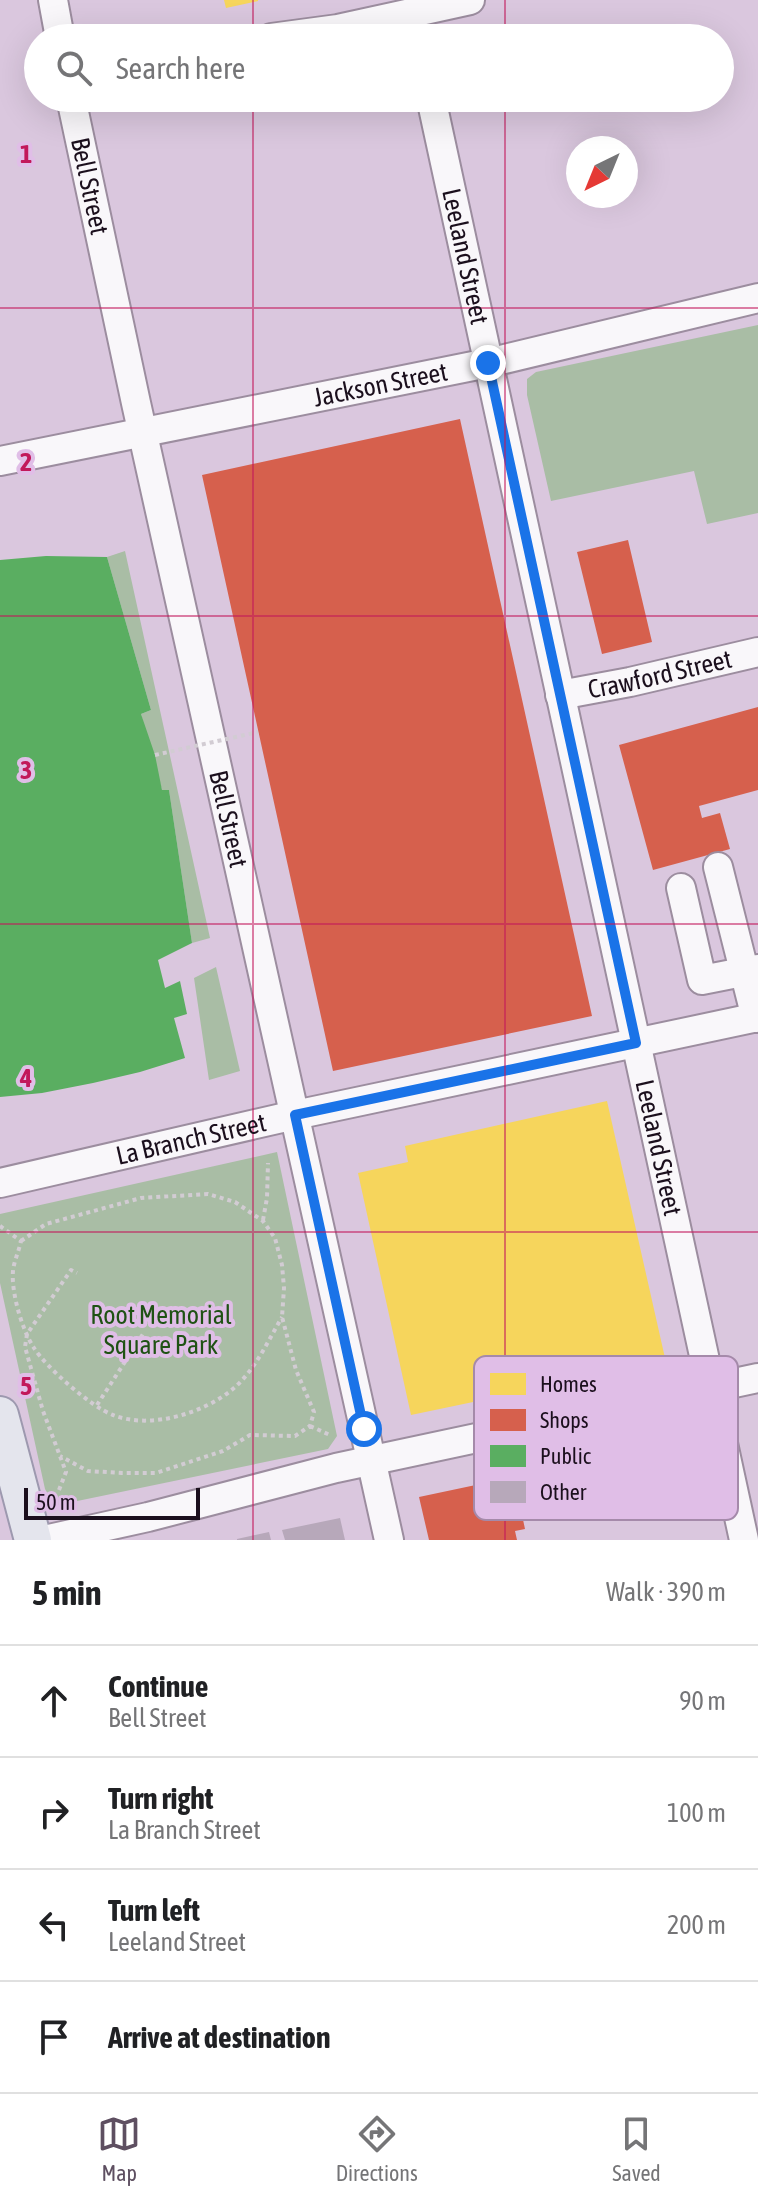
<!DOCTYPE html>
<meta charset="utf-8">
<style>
body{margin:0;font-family:"Asap Condensed",sans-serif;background:#f2f2f2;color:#202124}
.compass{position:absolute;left:566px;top:136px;width:72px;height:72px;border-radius:50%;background:#fff;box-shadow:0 8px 32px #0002;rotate:223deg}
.scale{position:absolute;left:24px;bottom:20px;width:176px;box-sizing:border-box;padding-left:8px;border:4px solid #1b0f1d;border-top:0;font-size:22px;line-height:28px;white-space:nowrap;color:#1b0f1d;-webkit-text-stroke:6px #e0bee7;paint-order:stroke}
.stop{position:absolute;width:24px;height:24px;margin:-18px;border:6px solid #1a73e8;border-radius:50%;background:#fff}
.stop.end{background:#1a73e8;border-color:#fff;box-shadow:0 2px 8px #0008}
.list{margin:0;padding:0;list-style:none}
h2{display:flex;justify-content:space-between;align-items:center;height:104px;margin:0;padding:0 32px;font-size:34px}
h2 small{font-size:26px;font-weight:400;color:#757577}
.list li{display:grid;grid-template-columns:52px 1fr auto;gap:24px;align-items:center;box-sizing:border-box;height:112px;padding:0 32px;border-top:2px solid #e0e0e0}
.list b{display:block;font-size:30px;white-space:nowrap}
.list p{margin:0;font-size:26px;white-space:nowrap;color:#757577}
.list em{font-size:26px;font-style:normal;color:#757577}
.icon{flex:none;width:44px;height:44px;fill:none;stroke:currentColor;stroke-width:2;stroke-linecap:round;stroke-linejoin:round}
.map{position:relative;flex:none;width:758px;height:1540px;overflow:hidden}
.search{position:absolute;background:#fff;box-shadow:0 8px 32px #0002;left:24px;right:24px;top:24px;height:88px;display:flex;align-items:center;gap:20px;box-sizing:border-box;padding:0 28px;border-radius:44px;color:#757577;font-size:30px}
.sheet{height:552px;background:#fff}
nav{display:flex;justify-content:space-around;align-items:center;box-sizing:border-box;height:112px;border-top:2px solid #e0e0e0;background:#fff;font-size:22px;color:#757577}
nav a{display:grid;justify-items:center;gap:4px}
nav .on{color:#5e4f61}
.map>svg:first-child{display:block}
.green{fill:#a9bda5}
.homes{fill:#f6d55c}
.shops{fill:#d6604d}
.public{fill:#5aae61}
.building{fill:#b7a8ba}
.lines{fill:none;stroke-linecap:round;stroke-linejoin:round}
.minor-casing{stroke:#9c8d9f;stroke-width:32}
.major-casing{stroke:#9d99af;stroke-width:40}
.path{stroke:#d2ccd3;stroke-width:4;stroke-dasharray:4 4;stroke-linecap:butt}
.minor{stroke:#f9f7fa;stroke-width:28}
.major{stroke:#e4e5ed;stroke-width:36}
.path-bridge{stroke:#d2ccd3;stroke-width:4;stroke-dasharray:4 4;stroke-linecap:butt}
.route{stroke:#1a73e8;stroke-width:10}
.grid{fill:none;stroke:#c2185b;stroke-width:2;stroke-opacity:0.55}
.labels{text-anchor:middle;stroke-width:8;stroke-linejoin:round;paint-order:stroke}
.street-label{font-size:26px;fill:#1b0f1d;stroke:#e0bee7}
.park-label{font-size:26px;fill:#1f5214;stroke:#e0bee7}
.key{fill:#e0bee7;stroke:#a58aaa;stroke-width:2}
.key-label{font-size:22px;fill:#1b0f1d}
.grid-label{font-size:26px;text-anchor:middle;font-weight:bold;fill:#c2185b;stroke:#e0bee7;stroke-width:8;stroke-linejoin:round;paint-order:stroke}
</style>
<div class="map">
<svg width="758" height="1540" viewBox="0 0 758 1540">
<rect width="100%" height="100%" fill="#dac7de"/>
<!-- green -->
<path class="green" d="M758 325V513L707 524 694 471 551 501 527 395V379L536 372Z
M125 551 210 938 192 943 169 790H162L141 714 151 710 107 557Z
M216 967 240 1071 209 1080 194 978Z
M277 1152 337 1436 328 1449 58 1505 50 1498 45 1489 0 1283V1214Z"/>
<!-- homes -->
<path class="homes" d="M224 0H258V1L226 8Z
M607 1101 665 1358 592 1374 588 1357 493 1379 497 1397 411 1415 358 1173 408 1162 405 1146Z"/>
<!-- shops -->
<path class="shops" d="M460 419 592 1016 333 1071 202 475Z
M628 540 652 642 602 654 577 552Z
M758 707V790L699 806 702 818 720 813 730 849 653 870 619 745Z
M514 1477 525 1529 515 1531 517 1540H429L419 1497Z"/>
<!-- public -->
<path class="public" d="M46 556 107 557 151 710 141 714 155 755 162 790H169L192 943 158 960 165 988 180 981 187 1014 174 1018 185 1058 140 1072 93 1083 42 1093 0 1097V560Z"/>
<!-- building -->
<path class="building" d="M340 1518 345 1540H285L282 1530Z
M269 1532 271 1540H237V1539Z"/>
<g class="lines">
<defs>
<g id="minor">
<path d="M53 0 60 38"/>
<path d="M271 38 338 29 470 0"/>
<path id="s1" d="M71 98 136 403 389 1540"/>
<path id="s2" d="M431 98 744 1540"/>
<path id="s3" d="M0 461 488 363 758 298"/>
<path id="s4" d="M560 695 630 682 758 652"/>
<path d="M718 867 756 1018"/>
<path d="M681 888 702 980 758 969"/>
<path id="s5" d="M0 1183 295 1115 758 1017"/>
<path d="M44 1540 148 1517 336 1468 758 1378"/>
</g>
<path id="major" d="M0 1415 33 1540"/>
</defs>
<!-- minor casing -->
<use href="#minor" class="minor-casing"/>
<!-- major casing -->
<use href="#major" class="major-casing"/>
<!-- path -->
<path class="path" d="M263 1220 267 1198 268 1163
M0 1226 21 1241C19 1251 14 1261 13 1271 11 1292 22 1330 34 1348 46 1367 91 1407 113 1415 150 1430 205 1413 234 1388 255 1370 268 1341 282 1317
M21 1241 46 1224 141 1198 208 1194 235 1202 263 1221 275 1238 282 1265 284 1288 282 1317 296 1370 314 1412 310 1426 295 1436 250 1435 223 1451 156 1473H122L88 1471 60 1456
M97 1405 143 1334
M310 1426 330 1435
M59 1490 66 1472 43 1411 25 1347 27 1334 71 1270 77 1273"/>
<!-- minor -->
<use href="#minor" class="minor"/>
<!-- major -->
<use href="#major" class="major"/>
<!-- path-bridge -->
<path class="path-bridge" d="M155 755 258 732"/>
</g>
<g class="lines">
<!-- route -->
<path class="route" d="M364 1429 295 1115 636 1043 488 363"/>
</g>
<!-- grid -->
<path class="grid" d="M253 0V38M505 0V38M253 98V1540M505 98V1540M0 308H758M0 616H758M0 924H758M0 1232H758"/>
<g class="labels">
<!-- street labels -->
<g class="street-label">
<text dy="9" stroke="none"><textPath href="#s1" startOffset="90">Bell Street</textPath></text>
<text dy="9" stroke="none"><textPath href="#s2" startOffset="162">Leeland Street</textPath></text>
<text dy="9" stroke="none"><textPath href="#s3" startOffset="388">Jackson Street</textPath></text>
<text dy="9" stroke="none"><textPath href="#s4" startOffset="102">Crawford Street</textPath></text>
<text dy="9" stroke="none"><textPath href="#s1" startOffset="738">Bell Street</textPath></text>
<text dy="9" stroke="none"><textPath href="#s5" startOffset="196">La Branch Street</textPath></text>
<text dy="9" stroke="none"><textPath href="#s2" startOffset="1074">Leeland Street</textPath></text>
</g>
<!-- park labels -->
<g class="park-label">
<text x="161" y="1324">Root Memorial<tspan x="161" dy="30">Square Park</tspan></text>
</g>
</g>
<!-- legend -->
<rect x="474" y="1356" width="264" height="164" rx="12" class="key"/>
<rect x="490" y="1373" width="36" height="22" fill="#f6d55c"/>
<rect x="490" y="1409" width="36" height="22" fill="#d6604d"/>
<rect x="490" y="1445" width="36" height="22" fill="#5aae61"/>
<rect x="490" y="1481" width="36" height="22" fill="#b7a8ba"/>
<g class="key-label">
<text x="540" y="1392">Homes</text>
<text x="540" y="1428">Shops</text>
<text x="540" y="1464">Public</text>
<text x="540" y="1500">Other</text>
</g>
<g class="grid-label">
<text x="26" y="163">1</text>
<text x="26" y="471">2</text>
<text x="26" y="779">3</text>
<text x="26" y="1087">4</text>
<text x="26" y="1395">5</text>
</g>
</svg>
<svg class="compass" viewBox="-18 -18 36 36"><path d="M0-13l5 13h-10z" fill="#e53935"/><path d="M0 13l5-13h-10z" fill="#757577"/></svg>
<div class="scale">50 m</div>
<div class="stop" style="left:364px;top:1429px"></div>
<div class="stop end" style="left:488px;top:363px"></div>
<div class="search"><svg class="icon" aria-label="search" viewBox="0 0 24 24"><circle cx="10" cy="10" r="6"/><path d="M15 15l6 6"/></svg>Search here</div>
</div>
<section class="sheet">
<h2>5 min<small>Walk · 390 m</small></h2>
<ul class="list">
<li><svg class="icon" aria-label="ahead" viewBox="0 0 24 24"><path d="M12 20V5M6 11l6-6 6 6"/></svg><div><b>Continue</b><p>Bell Street</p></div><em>90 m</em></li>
<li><svg class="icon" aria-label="right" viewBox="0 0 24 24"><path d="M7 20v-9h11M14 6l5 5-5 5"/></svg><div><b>Turn right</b><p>La Branch Street</p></div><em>100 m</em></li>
<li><svg class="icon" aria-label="left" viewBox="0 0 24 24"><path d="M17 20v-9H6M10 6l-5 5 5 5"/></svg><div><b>Turn left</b><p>Leeland Street</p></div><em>200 m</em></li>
<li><svg class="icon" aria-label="arrive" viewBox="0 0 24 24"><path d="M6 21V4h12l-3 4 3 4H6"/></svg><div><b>Arrive at destination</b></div></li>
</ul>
</section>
<nav>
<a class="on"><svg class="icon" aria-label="map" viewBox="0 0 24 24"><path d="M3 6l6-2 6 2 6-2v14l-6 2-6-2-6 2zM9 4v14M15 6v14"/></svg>Map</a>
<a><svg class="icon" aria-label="directions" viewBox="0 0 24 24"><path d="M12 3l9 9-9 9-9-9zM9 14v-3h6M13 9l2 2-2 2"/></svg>Directions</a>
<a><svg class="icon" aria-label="saved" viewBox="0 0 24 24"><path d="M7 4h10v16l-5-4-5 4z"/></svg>Saved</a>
</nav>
